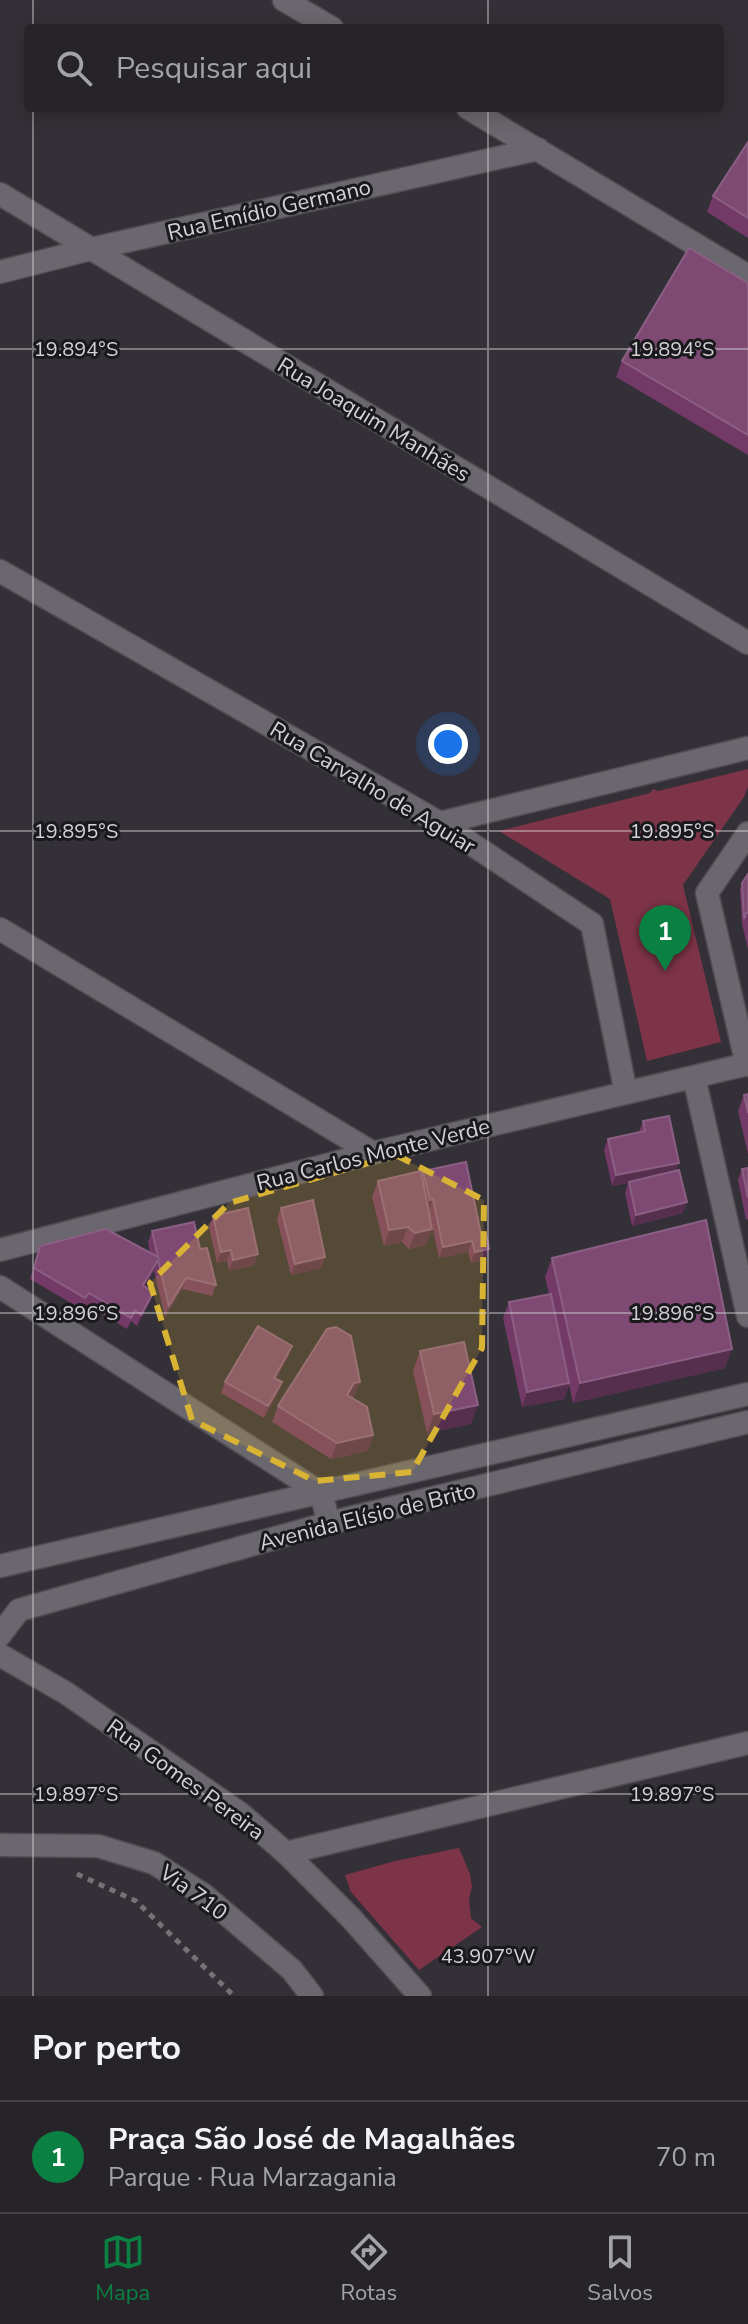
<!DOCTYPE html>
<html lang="pt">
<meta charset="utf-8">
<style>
body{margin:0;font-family:"Nunito Sans",sans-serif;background:#333035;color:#f1f3f6}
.you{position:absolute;left:448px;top:744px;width:28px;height:28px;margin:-20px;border:6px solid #fff;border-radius:50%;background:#1a73e8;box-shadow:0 0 0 12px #1a73e833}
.badge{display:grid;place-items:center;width:52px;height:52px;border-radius:50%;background:#0b8043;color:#fff;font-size:26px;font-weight:700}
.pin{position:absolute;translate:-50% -66px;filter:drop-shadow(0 2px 4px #0008)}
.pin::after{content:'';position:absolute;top:42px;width:28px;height:24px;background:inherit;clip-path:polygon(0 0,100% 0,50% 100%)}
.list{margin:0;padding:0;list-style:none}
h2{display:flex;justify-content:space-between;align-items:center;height:104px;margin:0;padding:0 32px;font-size:34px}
h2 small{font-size:26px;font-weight:400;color:#a4a4a8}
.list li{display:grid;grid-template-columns:52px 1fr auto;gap:24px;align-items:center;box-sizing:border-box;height:112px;padding:0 32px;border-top:2px solid #434146}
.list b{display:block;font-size:30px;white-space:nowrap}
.list p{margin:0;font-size:26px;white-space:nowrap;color:#a4a4a8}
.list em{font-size:26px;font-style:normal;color:#a4a4a8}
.icon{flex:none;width:44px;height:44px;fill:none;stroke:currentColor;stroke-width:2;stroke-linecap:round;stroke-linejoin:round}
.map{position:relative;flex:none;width:748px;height:1996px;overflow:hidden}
.search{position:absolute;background:#272429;box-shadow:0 4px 20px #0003;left:24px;right:24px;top:24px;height:88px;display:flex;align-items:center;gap:20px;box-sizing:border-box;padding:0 28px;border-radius:8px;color:#a4a4a8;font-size:30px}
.sheet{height:216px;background:#272429}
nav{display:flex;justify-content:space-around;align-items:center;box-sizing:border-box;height:112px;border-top:2px solid #434146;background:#272429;font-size:22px;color:#a4a4a8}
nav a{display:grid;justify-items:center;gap:4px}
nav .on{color:#0b8043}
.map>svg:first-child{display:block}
.green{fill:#7e3448}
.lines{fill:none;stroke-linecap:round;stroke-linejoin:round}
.minor-casing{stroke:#4f4c52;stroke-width:25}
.tertiary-casing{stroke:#4f4c52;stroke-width:25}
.secondary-casing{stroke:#4f4c52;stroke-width:25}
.path{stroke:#767378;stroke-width:5;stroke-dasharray:6 6;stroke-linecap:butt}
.minor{stroke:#6b676e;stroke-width:22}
.tertiary{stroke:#6b676e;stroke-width:22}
.secondary{stroke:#6b676e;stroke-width:22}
.wall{fill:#733967}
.shaded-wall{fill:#562f4f}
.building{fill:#7e4a73;stroke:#8b5f83;stroke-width:2}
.marked{fill:#d9b334;fill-opacity:0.2;stroke:#d9b334;stroke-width:6;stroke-dasharray:16 10;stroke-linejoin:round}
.ticks{fill:none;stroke:#d4d2d6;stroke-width:2;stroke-opacity:0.45}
.labels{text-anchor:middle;stroke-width:6;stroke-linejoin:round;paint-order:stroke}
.street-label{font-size:22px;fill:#d4d2d6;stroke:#1a191c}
.ticks-label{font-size:20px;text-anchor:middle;fill:#d4d2d6;stroke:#1a191c;stroke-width:6;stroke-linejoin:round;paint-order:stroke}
</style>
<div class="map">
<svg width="748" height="1996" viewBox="0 0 748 1996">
<rect width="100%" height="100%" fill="#343037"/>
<!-- green -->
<path class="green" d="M748 769V787L744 797 683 885 721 1042 647 1061 610 899 499 831 650 793 653 789 658 791Z
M459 1848 470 1874 472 1887 469 1898 471 1918 482 1927 419 1970 351 1892 345 1875 395 1861Z"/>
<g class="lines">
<defs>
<path id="minor" d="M284 0 332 28
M468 108 748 276
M0 194 748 643
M0 272 91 249 538 149
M0 571 440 823 592 924 626 1093
M440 823 748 748
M0 929 373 1153
M747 1065 707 893 748 833
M694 1077 748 1316
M0 1250 373 1153 748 1064
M0 1287 321 1493 329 1523
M286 1853 748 1743"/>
<path id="tertiary" d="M0 1566 748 1394
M0 1635 19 1610 329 1523 748 1422"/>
<path id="secondary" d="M0 1655 66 1693 241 1814 286 1853 351 1918 420 1996
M0 1845 98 1846 154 1863 204 1895 292 1970 312 1996"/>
</defs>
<!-- minor casing -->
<use href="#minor" class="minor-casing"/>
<!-- tertiary casing -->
<use href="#tertiary" class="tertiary-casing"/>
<!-- secondary casing -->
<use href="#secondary" class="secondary-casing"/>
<!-- path -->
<path class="path" d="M77 1874 136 1901 234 1996"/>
<!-- minor -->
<use href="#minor" class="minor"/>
<!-- tertiary -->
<use href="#tertiary" class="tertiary"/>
<!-- secondary -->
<use href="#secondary" class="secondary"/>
</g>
<!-- wall -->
<path class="wall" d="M748 142V238L707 212 713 196Z
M748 283V455L616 377 622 361Z
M748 874V949L742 924 740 889Z
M748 1094V1154L738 1111 744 1095Z
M643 1121 676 1170 683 1213 632 1226 625 1193 628 1183 612 1186 604 1150 608 1139 639 1132Z
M748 1168V1219L746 1220 738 1180 742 1169Z
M423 1171 481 1234 489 1249 485 1260 471 1263 468 1252 439 1258 429 1210 432 1229 426 1245 409 1249 402 1242 384 1246 372 1197 378 1181 422 1175Z
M281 1208 325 1257 321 1268 291 1275 277 1219Z
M213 1216 254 1265 229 1271 227 1261 217 1263 209 1227Z
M152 1231 200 1249 216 1285 212 1296 182 1289 165 1317 154 1271 145 1286 153 1293 149 1304 137 1326 131 1321 127 1329 85 1304 81 1309 30 1279 40 1246 150 1253 148 1242Z
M552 1258 725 1368 573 1403 569 1385 564 1399 522 1407 503 1318 509 1302 549 1294 545 1277Z
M292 1346 288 1357 276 1379 278 1393 264 1418 221 1393 225 1382Z
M420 1351 471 1424 427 1433 413 1371Z
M354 1397 352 1398 373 1435 368 1451 331 1459 272 1422 278 1406Z"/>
<!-- shaded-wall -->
<path class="shaded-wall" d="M679 1163 675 1174 612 1186 616 1175Z
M433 1199 429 1210 426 1211 430 1200Z
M687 1202 683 1213 632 1226 636 1215Z
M408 1227 402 1242 384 1246 389 1230Z
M432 1229 426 1245 409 1249 415 1233Z
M472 1241 468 1252 439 1258 443 1247Z
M489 1249 485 1260 471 1263 475 1252Z
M231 1250 227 1261 217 1263 221 1252Z
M258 1254 254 1265 229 1271 233 1260Z
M325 1257 321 1268 291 1275 295 1264Z
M158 1260 154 1271 139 1296 143 1285Z
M186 1278 182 1289 165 1317 169 1306Z
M153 1293 149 1304 137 1326 141 1315Z
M292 1346 288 1357 270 1389 274 1378Z
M732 1349 725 1368 573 1403 580 1383Z
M282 1382 278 1393 264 1418 268 1406Z
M360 1382 354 1397 349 1399 347 1395 354 1383Z
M569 1383 564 1399 522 1407 527 1392Z
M478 1405 471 1424 427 1433 434 1414Z
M373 1435 368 1451 331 1459 337 1443Z"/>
<!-- building -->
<path class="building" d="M748 142V218L713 196Z
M689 248 748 283V435L622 361Z
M748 874V913H746L744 919 742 883Z
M748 1094V1113L744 1095Z
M669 1116 679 1163 616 1175 608 1139 645 1131 643 1121Z
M466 1162 481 1234 486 1233 489 1249 475 1252 472 1241 443 1247 433 1199 430 1200 423 1171Z
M748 1168V1198L742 1169Z
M679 1170 687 1202 636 1215 629 1182Z
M421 1171 432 1229 415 1233 408 1227 389 1230 378 1181Z
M313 1200 325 1257 295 1264 281 1208Z
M248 1208 258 1254 233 1260 231 1250 221 1252 213 1216Z
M706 1220 732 1349 580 1383 552 1258Z
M194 1222 200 1249 207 1248 216 1285 186 1278 169 1306 158 1260 143 1285 153 1293 141 1315 135 1310 131 1318 89 1293 85 1298 34 1268 40 1246 106 1229 158 1257 152 1231Z
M551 1294 569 1383 527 1392 509 1302Z
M258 1326 292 1346 274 1378 282 1382 268 1406 225 1382Z
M336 1327 351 1336 360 1382 354 1383 347 1395 367 1407 373 1435 337 1443 278 1406 327 1329Z
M464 1342 478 1405 434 1414 420 1351Z"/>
<!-- marked area -->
<path class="marked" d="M396 1155 484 1200 482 1348 412 1472 315 1481 192 1420 150 1283 229 1203Z"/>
<!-- ticks -->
<path class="ticks" d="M33 0V28M488 0V28M33 108V1996M488 108V1996M0 349H748M0 831H748M0 1313H748M0 1794H748"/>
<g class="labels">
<!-- street labels -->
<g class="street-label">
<text transform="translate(269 209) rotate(-13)" y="8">Rua Emídio Germano</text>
<text transform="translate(374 419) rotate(31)" y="8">Rua Joaquim Manhães</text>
<text transform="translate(373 787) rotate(31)" y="8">Rua Carvalho de Aguiar</text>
<text transform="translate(373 1154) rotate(-14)" y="8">Rua Carlos Monte Verde</text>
<text transform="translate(367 1516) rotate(-14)" y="8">Avenida Elísio de Brito</text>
<text transform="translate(186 1779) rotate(36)" y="8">Rua Gomes Pereira</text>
<text transform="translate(194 1892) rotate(36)" y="8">Via 710</text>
</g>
</g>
<g class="ticks-label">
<text x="76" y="356">19.894°S</text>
<text x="672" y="356">19.894°S</text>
<text x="76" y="838">19.895°S</text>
<text x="672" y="838">19.895°S</text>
<text x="76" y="1320">19.896°S</text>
<text x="672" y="1320">19.896°S</text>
<text x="76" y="1801">19.897°S</text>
<text x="672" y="1801">19.897°S</text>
<text x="488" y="1963">43.907°W</text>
</g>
</svg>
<div class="you"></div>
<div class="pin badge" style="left:665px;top:971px">1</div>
<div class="search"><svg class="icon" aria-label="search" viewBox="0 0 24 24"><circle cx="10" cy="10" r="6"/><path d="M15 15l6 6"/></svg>Pesquisar aqui</div>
</div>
<section class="sheet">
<h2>Por perto<small></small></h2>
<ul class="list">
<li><span class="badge">1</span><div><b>Praça São José de Magalhães</b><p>Parque · Rua Marzagania</p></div><em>70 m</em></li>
</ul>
</section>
<nav>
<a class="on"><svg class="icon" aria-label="map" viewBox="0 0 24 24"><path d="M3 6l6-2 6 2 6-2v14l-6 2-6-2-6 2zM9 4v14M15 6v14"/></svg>Mapa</a>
<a><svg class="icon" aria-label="directions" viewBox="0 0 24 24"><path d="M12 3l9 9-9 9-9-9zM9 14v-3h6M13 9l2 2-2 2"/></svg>Rotas</a>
<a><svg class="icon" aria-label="saved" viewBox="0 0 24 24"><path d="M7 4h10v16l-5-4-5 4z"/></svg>Salvos</a>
</nav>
